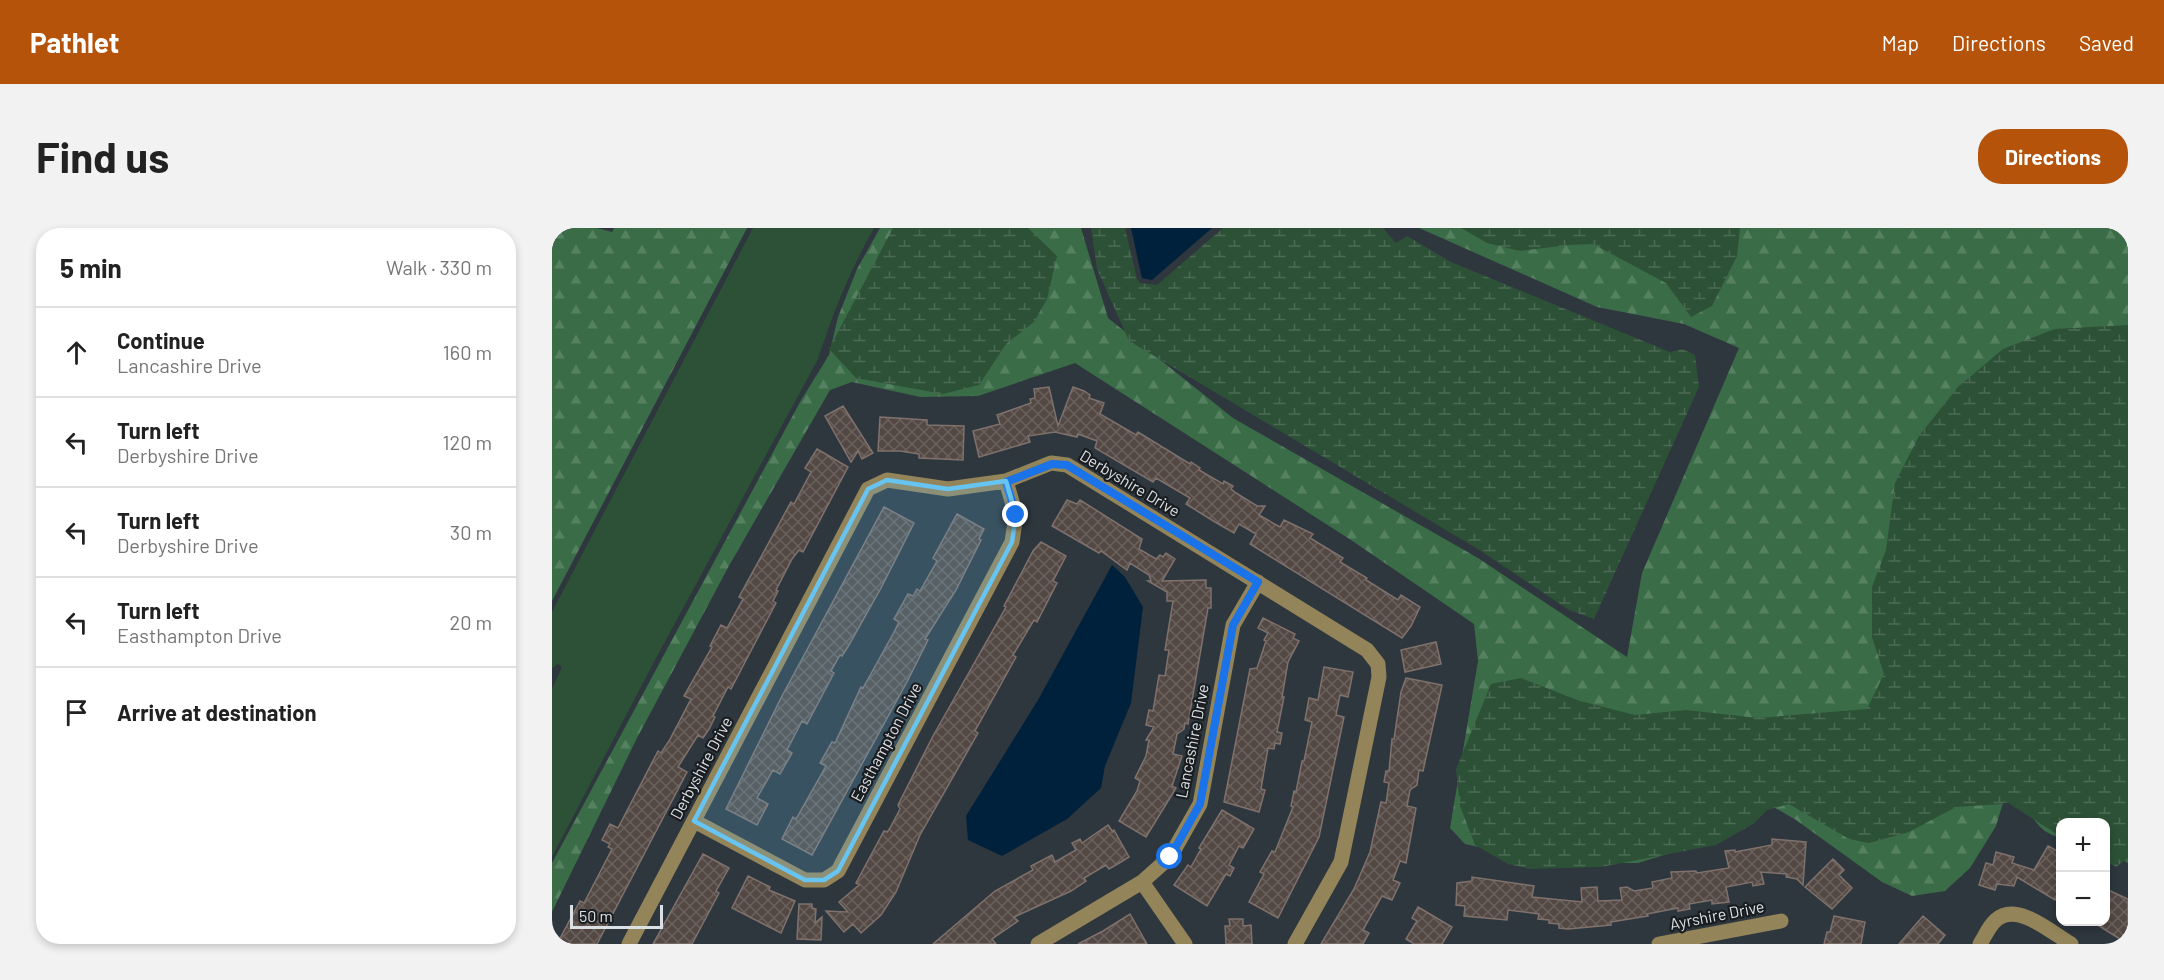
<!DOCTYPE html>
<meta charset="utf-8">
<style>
body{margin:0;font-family:Barlow,sans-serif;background:#f2f2f2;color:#222}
.controls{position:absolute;right:18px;bottom:18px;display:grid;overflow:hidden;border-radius:12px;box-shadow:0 3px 9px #0003}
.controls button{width:54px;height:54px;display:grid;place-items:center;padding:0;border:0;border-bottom:2px solid #e0e0e0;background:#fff;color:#222;font:30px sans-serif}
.scale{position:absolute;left:18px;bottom:15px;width:93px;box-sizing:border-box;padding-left:6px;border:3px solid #dbe0e5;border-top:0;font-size:16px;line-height:21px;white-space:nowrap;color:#dbe0e5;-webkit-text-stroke:4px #191d20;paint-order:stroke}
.stop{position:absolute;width:18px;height:18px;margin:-14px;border:4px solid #1a73e8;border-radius:50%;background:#fff}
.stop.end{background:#1a73e8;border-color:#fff;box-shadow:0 2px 6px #0008}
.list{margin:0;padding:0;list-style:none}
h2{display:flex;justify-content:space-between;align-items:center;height:78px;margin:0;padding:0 24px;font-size:26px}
h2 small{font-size:20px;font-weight:400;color:#767676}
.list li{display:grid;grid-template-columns:39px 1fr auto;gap:18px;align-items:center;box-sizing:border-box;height:90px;padding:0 24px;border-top:2px solid #e0e0e0}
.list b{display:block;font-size:22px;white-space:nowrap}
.list p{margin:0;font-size:20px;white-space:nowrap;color:#767676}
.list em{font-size:20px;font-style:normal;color:#767676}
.icon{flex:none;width:33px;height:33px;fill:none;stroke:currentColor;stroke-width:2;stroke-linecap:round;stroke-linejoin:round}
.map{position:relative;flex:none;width:1576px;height:716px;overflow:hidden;border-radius:24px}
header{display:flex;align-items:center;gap:36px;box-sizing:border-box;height:84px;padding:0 30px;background:#b45309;color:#fff}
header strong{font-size:28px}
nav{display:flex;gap:33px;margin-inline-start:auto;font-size:21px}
.intro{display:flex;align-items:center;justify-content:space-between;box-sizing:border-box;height:144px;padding:0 36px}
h1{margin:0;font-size:42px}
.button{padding:15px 27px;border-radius:24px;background:#b45309;color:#fff;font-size:21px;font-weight:700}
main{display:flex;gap:36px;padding:0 36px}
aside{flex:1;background:#fff;border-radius:24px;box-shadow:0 3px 9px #0003}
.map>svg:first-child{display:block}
.green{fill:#2d5136}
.forest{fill:url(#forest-firs)}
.wetland{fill:url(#wetland-marsh)}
.water{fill:#00213c}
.building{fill:url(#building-cross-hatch);stroke:#7f726d;stroke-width:1.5}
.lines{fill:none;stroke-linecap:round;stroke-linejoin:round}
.minor{stroke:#948459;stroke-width:15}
.route{stroke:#1a73e8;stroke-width:8}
.marked{fill:#67c4f0;fill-opacity:0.2;stroke:#67c4f0;stroke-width:4.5;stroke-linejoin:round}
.labels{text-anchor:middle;stroke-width:4.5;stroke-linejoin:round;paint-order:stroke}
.street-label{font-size:16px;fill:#dbe0e5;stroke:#191d20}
</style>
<header>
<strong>Pathlet</strong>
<nav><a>Map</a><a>Directions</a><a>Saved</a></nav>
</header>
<div class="intro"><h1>Find us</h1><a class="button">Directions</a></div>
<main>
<aside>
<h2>5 min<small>Walk · 330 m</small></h2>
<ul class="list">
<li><svg class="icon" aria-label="ahead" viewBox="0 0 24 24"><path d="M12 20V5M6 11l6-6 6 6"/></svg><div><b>Continue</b><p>Lancashire Drive</p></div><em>160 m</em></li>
<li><svg class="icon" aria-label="left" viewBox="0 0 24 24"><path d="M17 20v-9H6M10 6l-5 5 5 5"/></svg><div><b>Turn left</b><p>Derbyshire Drive</p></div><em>120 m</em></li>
<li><svg class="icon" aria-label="left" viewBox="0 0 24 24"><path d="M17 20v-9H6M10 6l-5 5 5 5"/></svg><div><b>Turn left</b><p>Derbyshire Drive</p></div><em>30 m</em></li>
<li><svg class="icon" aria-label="left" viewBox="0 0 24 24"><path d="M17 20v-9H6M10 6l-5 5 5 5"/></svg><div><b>Turn left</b><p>Easthampton Drive</p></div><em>20 m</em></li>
<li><svg class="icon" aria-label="arrive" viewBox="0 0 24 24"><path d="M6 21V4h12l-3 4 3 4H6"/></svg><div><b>Arrive at destination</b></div></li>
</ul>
</aside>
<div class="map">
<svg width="1576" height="716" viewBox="0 0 1576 716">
<defs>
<pattern id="forest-firs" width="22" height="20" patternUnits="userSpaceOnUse" patternTransform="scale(1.5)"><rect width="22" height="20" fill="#3a6c47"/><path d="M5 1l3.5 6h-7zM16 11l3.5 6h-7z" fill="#568161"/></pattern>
<pattern id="wetland-marsh" width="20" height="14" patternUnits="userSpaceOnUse" patternTransform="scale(1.5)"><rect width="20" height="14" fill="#2d5136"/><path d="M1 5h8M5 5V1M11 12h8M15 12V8" fill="none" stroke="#4b6a53"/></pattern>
<pattern id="building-cross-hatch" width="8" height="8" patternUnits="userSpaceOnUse" patternTransform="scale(1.5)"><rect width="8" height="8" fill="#534843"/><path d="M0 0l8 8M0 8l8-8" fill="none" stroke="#6b625e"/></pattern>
</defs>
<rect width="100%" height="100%" fill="#2e363e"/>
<!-- green -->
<path class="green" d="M201 0H322C298 42 281 85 266 131L103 432 0 629V461L10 439 6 436 0 440V384Z"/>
<!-- forest -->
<path class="forest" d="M0 0H45L60 4 62 0H195L0 373Z
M328 0H529L556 90 681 190 926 330 1075 429 1090 345 1187 120 1132 96 1045 79 867 0H1576V635L1555 623 1554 594H1508V610C1486 603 1482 592 1472 573L1451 575 1444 598 1418 640 1393 663 1360 668 1330 654 1244 592 1218 577 1181 606 1086 635H999L913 616 898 600 926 433 922 396 799 312 523 135 426 168 368 169 300 154 278 162 178 336 85 510 0 684V635L248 174 277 127 286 89 305 41Z"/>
<!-- wetland -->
<path class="wetland" d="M341 0H476L505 28 495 71 482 94 454 116 427 157 391 166 304 150 277 121Z
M539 0H573L585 51 588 55 605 57 671 0H831L844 15 855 8 899 34 1118 124 1130 121 1143 127 1147 159 1042 391 1017 382 929 323 577 113 545 41Z
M909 0H1188L1185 28 1160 78 1139 89 1114 55 1041 16 1016 17 968 23 935 15Z
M1576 97V630L1564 639 1554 633V594H1508V608L1453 573 1451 576 1404 579 1357 604 1317 615 1297 611 1237 576 1215 582 1201 596 1164 617 1049 639 978 641 956 636 923 617 908 578 904 541 939 456 969 450 1028 473 1083 487 1134 482 1206 490 1315 481 1332 446 1320 409V359L1334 322 1343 255 1367 208 1406 159 1451 121 1503 101Z"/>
<!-- water -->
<path class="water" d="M579 0H660L600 52 590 50Z
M560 337 573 349 591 379 579 475 553 538 549 560 515 591 450 628 416 612 414 588 486 472Z"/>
<!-- building -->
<path class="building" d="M497 159 506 198 521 159 532 163 538 167 537 170 552 175 548 186 584 207 586 204 638 236 639 234 648 240 647 242 671 256 672 253 681 258 679 261 684 265 705 278H713L707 287 728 299 732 292 761 306 758 310 791 330 788 334 815 350 814 352 846 372 849 367 868 379 859 398 850 410 698 316 704 306 687 296 682 305 663 294 634 276 638 270 604 250 601 254 543 220 545 213 526 206 525 209 503 204 476 208 478 214 427 229 421 203 448 196 445 187 479 175 478 171 483 170 482 161Z
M291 178 321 225 310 231 306 223 299 234 273 188Z
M328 189 375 192V197L412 198 411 232 367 230V226L348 223H326Z
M265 221 296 239 251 324 247 322 240 331 224 362 226 363 221 373 224 375 179 461 176 459 161 488 163 489 157 501 151 510 146 507 126 539 135 544 45 716H5L28 673 32 675 60 621 56 619 58 616 50 612 58 596 66 600 106 523 109 525 117 513 139 471 132 468 160 419 158 418 169 397 175 400 191 371 187 369 239 274 242 276 259 244 253 240Z
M515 272 525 276 528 272 590 311 587 321 604 331 608 327 611 329 614 325 623 331 610 353 654 352V360H659V380H656L636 496 633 495 632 501 625 506 621 526 630 528 620 558 624 560 594 609 567 593 585 563 588 553 583 550 594 528 597 512H594L602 499 594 497 597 482 601 483 607 447 613 448 617 422H613L621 373H615V364L596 353H599L597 347 578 335 575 342 549 323 547 325 500 298Z
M332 279 362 295 329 360 297 417 290 428 288 427 279 443 282 445 255 496 250 493 235 522 240 525 228 546 221 542 205 570 216 576 205 597 174 581 230 468Z
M405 286 432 301 427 311 429 312 404 362 373 411 376 412 356 452 260 627 230 611 241 589 244 591 274 538 268 535 280 514 283 515 309 459 311 460 341 406 347 394 342 391 356 366 361 368 365 361 368 363 385 333 381 330Z
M489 314 514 328 501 353 505 355 485 394 482 392 461 427 464 429 423 503 426 505 368 607 344 664 329 687 309 705 301 696 292 704 274 683 296 684 287 674 307 657 304 655 332 603 335 604 338 600 348 581 346 577 381 508 454 379 452 378 481 323Z
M711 390 743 406 741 410 747 413 736 434 730 469H732L725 504 730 505 728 516 723 515 722 521 716 520 709 561 713 562 707 584 672 574 698 441 705 440 714 413 712 412 716 405 706 400Z
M884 414 889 436 853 444 849 422Z
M772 439 801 444 796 469 788 467 784 487 792 489 767 609 726 690 697 674 712 646 708 644 720 623 723 624 741 579 739 578 742 563 744 564 750 533H752L760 494 753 492 757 470 766 472Z
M854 450 890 457 871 543 867 542 865 557 858 562 855 578 864 580 854 635 848 633 841 652 848 655 840 672 830 668 811 702 817 705 811 716H769L802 661 818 624 829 574 834 575 837 555 832 554 834 543H837L840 511H842L849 464Z
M670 582 702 601 691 620 687 618 677 637 682 640 678 648 674 646 655 678 622 657 636 637 639 639 649 621 647 620Z
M556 597 561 604 562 602 577 629 569 634 557 641 554 637 532 650 534 653 519 663 462 689 466 693 440 711 444 716H381L443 663 481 642 479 638 500 627 503 634 524 622 520 615 528 611 530 615Z
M1220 611 1254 614 1251 657 1245 651 1234 649 1235 646 1209 644 1212 656 1201 658 1200 654 1174 659 1177 674 1160 676V672L1137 676 1138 681 1126 683V680L1095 686 1096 688 1059 694V697L1016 701 1007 700V696L997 695V692L986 691 987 686 956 682 955 692 912 688 913 678 904 677 905 655 920 653V649L982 658 980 669 1030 674 1029 660 1045 659 1046 673 1070 672 1068 660 1075 659 1082 663 1101 660 1100 654 1120 650 1119 644 1144 643 1145 645 1177 640 1173 623 1183 622V624L1220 617Z
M1496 618 1509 625V663L1503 672 1465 649 1462 658 1445 656 1443 662 1427 657 1434 635 1441 637 1444 624 1462 629 1460 635 1482 642Z
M151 626 177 640 164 663 167 665 140 716H101Z
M1281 631 1292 642 1287 647 1300 660 1280 681 1253 659Z
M196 648 218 659 217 662 243 673 229 705 180 680Z
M1554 661 1576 671V716L1547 698 1550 693H1554Z
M247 676H260V680L264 681 263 695 270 689 269 712 245 711Z
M866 679 900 699 890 716H862L854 711 865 693 860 690Z
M578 686 595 716H526L551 703Z
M1282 688 1313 694 1309 716H1272L1275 704H1278Z
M1371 688 1393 707 1386 716H1347Z
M677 691H691V698L699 697 700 716H674L673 698H678Z"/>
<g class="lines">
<!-- minor -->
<path class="minor" d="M142 593 253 652H272L286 643 460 314 464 287 454 253
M590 654 633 716
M77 716 316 261 335 252 396 261 454 253 499 235 515 237 815 422 826 436 827 449 789 634 743 716
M486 716 590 654 618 629 648 576 681 397 706 354
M1107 716 1229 693
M1428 716C1433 708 1437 698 1444 692 1465 673 1500 705 1519 716"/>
</g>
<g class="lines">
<!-- route -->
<path class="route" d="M464 287 454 254 500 236 515 237 706 354 681 397 648 576 618 629"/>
</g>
<!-- marked area -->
<path class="marked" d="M335 252 396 261 454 253 464 287 460 314 286 643 272 652H253L142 593 316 261Z"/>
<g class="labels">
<!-- street labels -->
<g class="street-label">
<text transform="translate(578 255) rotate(31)" y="6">Derbyshire Drive</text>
<text transform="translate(640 513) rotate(-79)" y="6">Lancashire Drive</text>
<text transform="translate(334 514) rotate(-62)" y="6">Easthampton Drive</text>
<text transform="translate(149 540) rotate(-62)" y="6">Derbyshire Drive</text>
<text transform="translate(1165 687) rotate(-11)" y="6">Ayrshire Drive</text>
</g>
</g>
</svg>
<div class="controls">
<button>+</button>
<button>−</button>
</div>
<div class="scale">50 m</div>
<div class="stop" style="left:618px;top:629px"></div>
<div class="stop end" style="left:464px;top:287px"></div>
</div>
</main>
